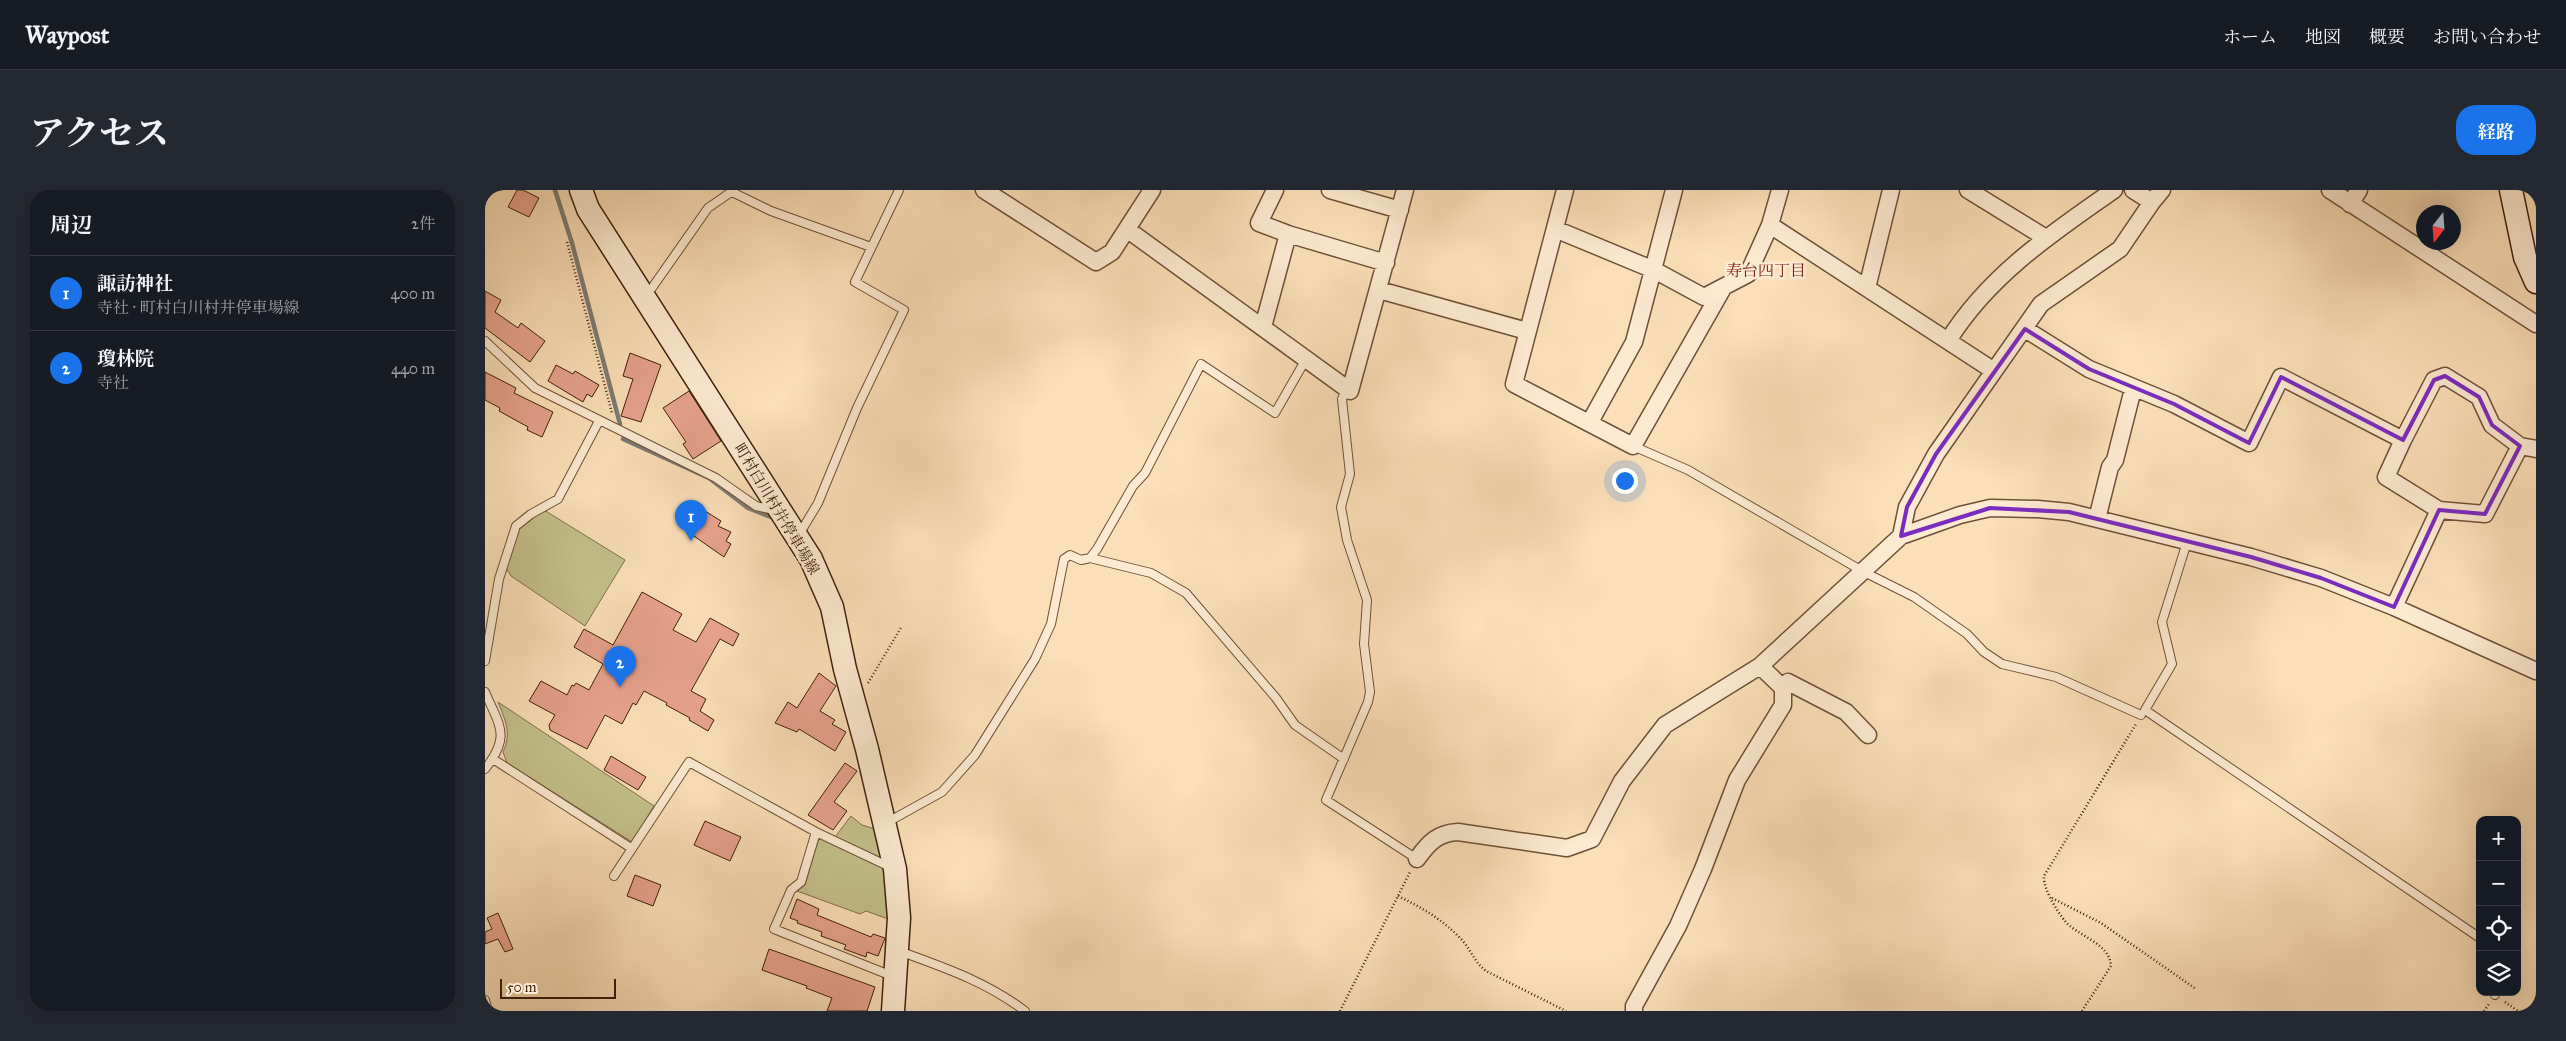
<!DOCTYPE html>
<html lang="ja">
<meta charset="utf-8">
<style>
body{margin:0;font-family:"IM FELL Great Primer","Noto Serif JP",serif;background:#242831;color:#f1f3f6}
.controls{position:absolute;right:15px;bottom:15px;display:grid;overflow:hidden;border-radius:10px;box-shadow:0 5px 20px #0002}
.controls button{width:45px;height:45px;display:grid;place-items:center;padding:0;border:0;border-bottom:1px solid #363941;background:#171b24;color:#f1f3f6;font:25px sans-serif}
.compass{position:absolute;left:1931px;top:15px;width:45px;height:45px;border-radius:50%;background:#171b24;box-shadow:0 5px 20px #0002;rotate:197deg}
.scale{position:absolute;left:15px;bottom:12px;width:116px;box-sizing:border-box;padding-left:5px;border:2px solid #41200d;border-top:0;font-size:14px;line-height:18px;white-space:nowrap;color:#41200d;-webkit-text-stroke:4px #fcead1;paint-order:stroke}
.you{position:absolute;left:1139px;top:290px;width:18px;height:18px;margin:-12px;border:4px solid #fff;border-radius:50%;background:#1a73e8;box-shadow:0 0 0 8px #1a73e833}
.badge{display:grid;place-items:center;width:32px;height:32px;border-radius:50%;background:#1a73e8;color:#fff;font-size:16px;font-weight:700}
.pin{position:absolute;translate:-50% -41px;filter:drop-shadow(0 1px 2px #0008)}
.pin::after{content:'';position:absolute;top:26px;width:18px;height:15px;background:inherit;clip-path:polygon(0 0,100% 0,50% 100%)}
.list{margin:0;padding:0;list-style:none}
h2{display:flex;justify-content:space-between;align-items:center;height:65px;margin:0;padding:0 20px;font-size:21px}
h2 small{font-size:16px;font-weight:400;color:#9ea1a6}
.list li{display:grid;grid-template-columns:32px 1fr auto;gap:15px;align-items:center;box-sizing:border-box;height:75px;padding:0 20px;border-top:1px solid #363941}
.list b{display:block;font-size:19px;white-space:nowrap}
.list p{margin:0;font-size:16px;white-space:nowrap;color:#9ea1a6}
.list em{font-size:16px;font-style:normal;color:#9ea1a6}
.icon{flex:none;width:28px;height:28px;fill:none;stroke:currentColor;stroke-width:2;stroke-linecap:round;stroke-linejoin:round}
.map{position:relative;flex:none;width:2051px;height:821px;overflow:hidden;border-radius:20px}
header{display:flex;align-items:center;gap:30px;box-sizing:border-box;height:70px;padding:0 25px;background:#171b24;border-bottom:1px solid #363941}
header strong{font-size:24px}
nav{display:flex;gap:28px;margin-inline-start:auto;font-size:18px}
.intro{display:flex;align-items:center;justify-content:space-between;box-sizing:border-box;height:120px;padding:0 30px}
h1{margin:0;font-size:35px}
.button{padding:12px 22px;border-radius:20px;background:#1a73e8;color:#fff;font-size:18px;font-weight:700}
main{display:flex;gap:30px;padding:0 30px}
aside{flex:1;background:#171b24;border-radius:20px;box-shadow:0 5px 20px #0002}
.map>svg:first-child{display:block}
.green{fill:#c4c08b;stroke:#82704c}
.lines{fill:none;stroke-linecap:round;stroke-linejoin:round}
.stream{stroke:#7d7c75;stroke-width:4.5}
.building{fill:#e7a28e;stroke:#41200d}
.lane-casing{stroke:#6f5038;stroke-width:10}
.street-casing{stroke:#6f5038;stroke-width:19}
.secondary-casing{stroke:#41200d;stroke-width:25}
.path{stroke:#41200d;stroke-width:2.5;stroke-dasharray:1 2.5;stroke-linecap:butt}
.lane{stroke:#fcead1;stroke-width:8}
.street{stroke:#fcead1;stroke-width:16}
.secondary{stroke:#fcead1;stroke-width:22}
.marked{fill:none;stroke:#7b2cbf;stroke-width:4;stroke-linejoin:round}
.labels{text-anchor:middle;stroke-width:5;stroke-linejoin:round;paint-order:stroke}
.street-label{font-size:15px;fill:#41200d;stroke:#fcead1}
.neighbourhood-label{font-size:16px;fill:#7a1f14;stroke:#fcead1}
</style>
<header>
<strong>Waypost</strong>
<nav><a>ホーム</a><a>地図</a><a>概要</a><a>お問い合わせ</a></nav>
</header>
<div class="intro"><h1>アクセス</h1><a class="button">経路</a></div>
<main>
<aside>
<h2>周辺<small>2件</small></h2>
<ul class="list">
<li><span class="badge">1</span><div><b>諏訪神社</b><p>寺社 · 町村白川村井停車場線</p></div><em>400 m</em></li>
<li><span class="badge">2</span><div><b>瓊林院</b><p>寺社</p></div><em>440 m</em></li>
</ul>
</aside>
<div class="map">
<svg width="2051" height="821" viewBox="0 0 2051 821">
<rect width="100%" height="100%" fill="#fadfb8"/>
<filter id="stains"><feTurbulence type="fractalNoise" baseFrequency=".004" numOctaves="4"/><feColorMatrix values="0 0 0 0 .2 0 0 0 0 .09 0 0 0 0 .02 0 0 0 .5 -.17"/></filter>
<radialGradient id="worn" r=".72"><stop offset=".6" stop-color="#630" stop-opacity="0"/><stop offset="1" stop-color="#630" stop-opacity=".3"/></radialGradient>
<!-- green -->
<path class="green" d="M59 320 140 370 100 436 26 386 21 378 35 338Z
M13 512 169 616 147 652 22 573 18 562C27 543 20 530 13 512Z
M366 626 377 635 390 639 398 669 350 647Z
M336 648 401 679 403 729 381 721 375 724 312 701 320 695 333 651Z"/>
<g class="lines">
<!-- stream -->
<path class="stream" d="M70 0 87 53 135 234
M138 249 224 288 263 318 291 329"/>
</g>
<!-- building -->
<path class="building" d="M32 0H38L54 8 44 27 23 17Z
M0 101 16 110 10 122 33 138 36 133 60 151 45 172 0 138Z
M145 163 176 175 156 232 136 226 148 189 138 186Z
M71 175 88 184 90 181 114 195 107 207 102 204 98 212 63 191Z
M0 182 31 198 29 203 68 222 57 247 42 240 43 237 14 221 15 218 0 210Z
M204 201 236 251 208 269 198 254 201 252 178 218Z
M220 321 236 331 233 336 246 342 241 351 246 354 239 367 206 344Z
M157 402 197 424 188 440 211 452 225 428 254 444 248 456 235 449 206 501 221 509 215 521 229 530 223 541 204 530 205 528 181 515 182 513 159 501 151 515 148 513 137 534 120 525 102 559 65 540 64 535 70 525 44 511 56 491 82 505 87 495 89 496 91 493 104 500 118 474 89 457 99 439 128 455Z
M334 483 351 496 335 521 350 530 347 534 361 542 350 561 314 539 312 542 290 533 303 512 312 518Z
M126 566 161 587 153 600 119 580Z
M360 573 372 581 349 612 362 621 348 640 323 625Z
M220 631 256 647 245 671 209 655Z
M150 685 176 695 168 716 142 706Z
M312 709 334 719 332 725 386 747 388 744 400 748 393 766 382 762 381 767 359 759 361 755 336 746 337 742 312 733 313 731 305 728Z
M13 723 28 759 20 762 13 749 0 754V742L7 739 2 728Z
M284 759 390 797 382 821H342L347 808 321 798 322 796 277 780Z"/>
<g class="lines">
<defs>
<path id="lane" d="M247 2 286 21 386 57
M162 105 223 18 249 0
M0 151 50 198 231 288 271 316 289 320
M862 198 857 209 865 284 856 317 862 350 882 410 879 454 885 502 883 512 841 610 932 669
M1148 256 1203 280 1379 382 1429 407 1482 444 1499 462 1517 474 1571 487 1656 525
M315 343 333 313 372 218 419 120 370 92 414 0
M1702 352 1677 432 1687 474 1660 520 1995 748
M605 368 666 383 701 403 791 508 810 535 859 569
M0 471 14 389 31 336 46 324 73 309 114 231
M0 502C15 537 26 546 0 579
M8 569 146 658
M401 633 457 602 490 565 550 469 566 434 579 369 585 365 596 370 605 368 612 359 648 296 660 283 716 174 790 223 821 169
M331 642 316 692 306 700 289 739 407 786
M129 686 204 572 331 642 405 677
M414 761C460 778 500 791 540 821
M2010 805 2011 802
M0 810 3 821"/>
<path id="street" d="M499 0 611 72 627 62 667 0
M845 0 915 20
M1080 0 1029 194 1148 256 1238 98
M1483 0 1561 48
M1648 0 1667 12 1677 0
M1845 0 2051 134
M1865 14 1874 0
M1285 35 1509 181 1451 264 1422 317 1416 346
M1070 39 1169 80 1219 107 1263 84 1285 35 1295 0
M643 40 865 201 920 0
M803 44 901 73
M1382 98 1406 0
M894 100 1042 141
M778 137 803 44 774 33 790 0
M1540 139 1604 179 1689 214 1764 253 1796 187 1918 250 1901 287 1954 320 2000 324 2035 256 2051 259
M1463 151C1503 86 1567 43 1629 0
M1509 181 1556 114 1635 59 1667 12
M1105 232 1149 152 1189 0
M1918 250 1949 190 1960 186 1994 207 2007 235 2035 256
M1612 329 1625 277 1630 270 1648 199
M1909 417 1954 320
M1298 498 1303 492 1361 522 1383 545
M932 669C944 652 953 643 973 642L1082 658 1107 649 1137 591 1180 535 1275 476 1416 346 1475 325 1505 318 1553 319 1584 322 1766 367 1836 388 1909 417 2051 481
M1149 821V816L1193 736 1218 679 1252 590 1298 515V498L1275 476"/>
<path id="secondary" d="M96 0 103 19 326 369 347 417 360 479 382 559 410 679 414 728 408 821
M2026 0 2040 67 2051 92"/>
</defs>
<!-- lane casing -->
<use href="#lane" class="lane-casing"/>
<!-- street casing -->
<use href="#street" class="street-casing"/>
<!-- secondary casing -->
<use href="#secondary" class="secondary-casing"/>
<!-- path -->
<path class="path" d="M82 52 127 223
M383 493 417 436
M913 706C938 718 958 730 977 750 986 760 990 773 1001 781L1081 821
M1567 708 1616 733 1711 799
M2020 812 2033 821
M855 821 925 682
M1597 821 1626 776C1625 753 1592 746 1580 731 1572 721 1558 699 1559 686L1651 534
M1999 821 2004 814"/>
<!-- lane -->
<use href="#lane" class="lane"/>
<!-- street -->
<use href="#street" class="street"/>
<!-- secondary -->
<use href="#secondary" class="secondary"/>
</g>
<!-- marked area -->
<path class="marked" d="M1540 139 1604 179 1689 214 1764 253 1796 187 1918 250 1949 190 1960 186 1994 207 2007 235 2035 256 2000 324 1954 320 1909 417 1836 388 1766 367 1584 322 1505 318 1416 346 1422 317 1451 264Z"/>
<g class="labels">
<!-- street labels -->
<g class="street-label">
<text transform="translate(292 319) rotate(59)" y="5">町村白川村井停車場線</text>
</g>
<!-- neighbourhood labels -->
<g class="neighbourhood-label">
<text x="1281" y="86">寿台四丁目</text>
</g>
</g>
<rect width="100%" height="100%" filter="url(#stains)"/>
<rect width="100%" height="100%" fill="url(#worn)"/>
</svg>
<div class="controls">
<button>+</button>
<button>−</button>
<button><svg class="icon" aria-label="locate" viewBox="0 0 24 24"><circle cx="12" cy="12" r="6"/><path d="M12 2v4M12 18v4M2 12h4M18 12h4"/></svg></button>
<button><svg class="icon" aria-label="layers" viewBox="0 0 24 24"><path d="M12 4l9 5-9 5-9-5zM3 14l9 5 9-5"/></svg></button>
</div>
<svg class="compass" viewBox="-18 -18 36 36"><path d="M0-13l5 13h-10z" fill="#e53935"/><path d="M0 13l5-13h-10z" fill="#9ea1a6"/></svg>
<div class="scale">50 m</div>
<div class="you"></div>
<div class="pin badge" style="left:206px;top:351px">1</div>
<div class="pin badge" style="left:135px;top:497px">2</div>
</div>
</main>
